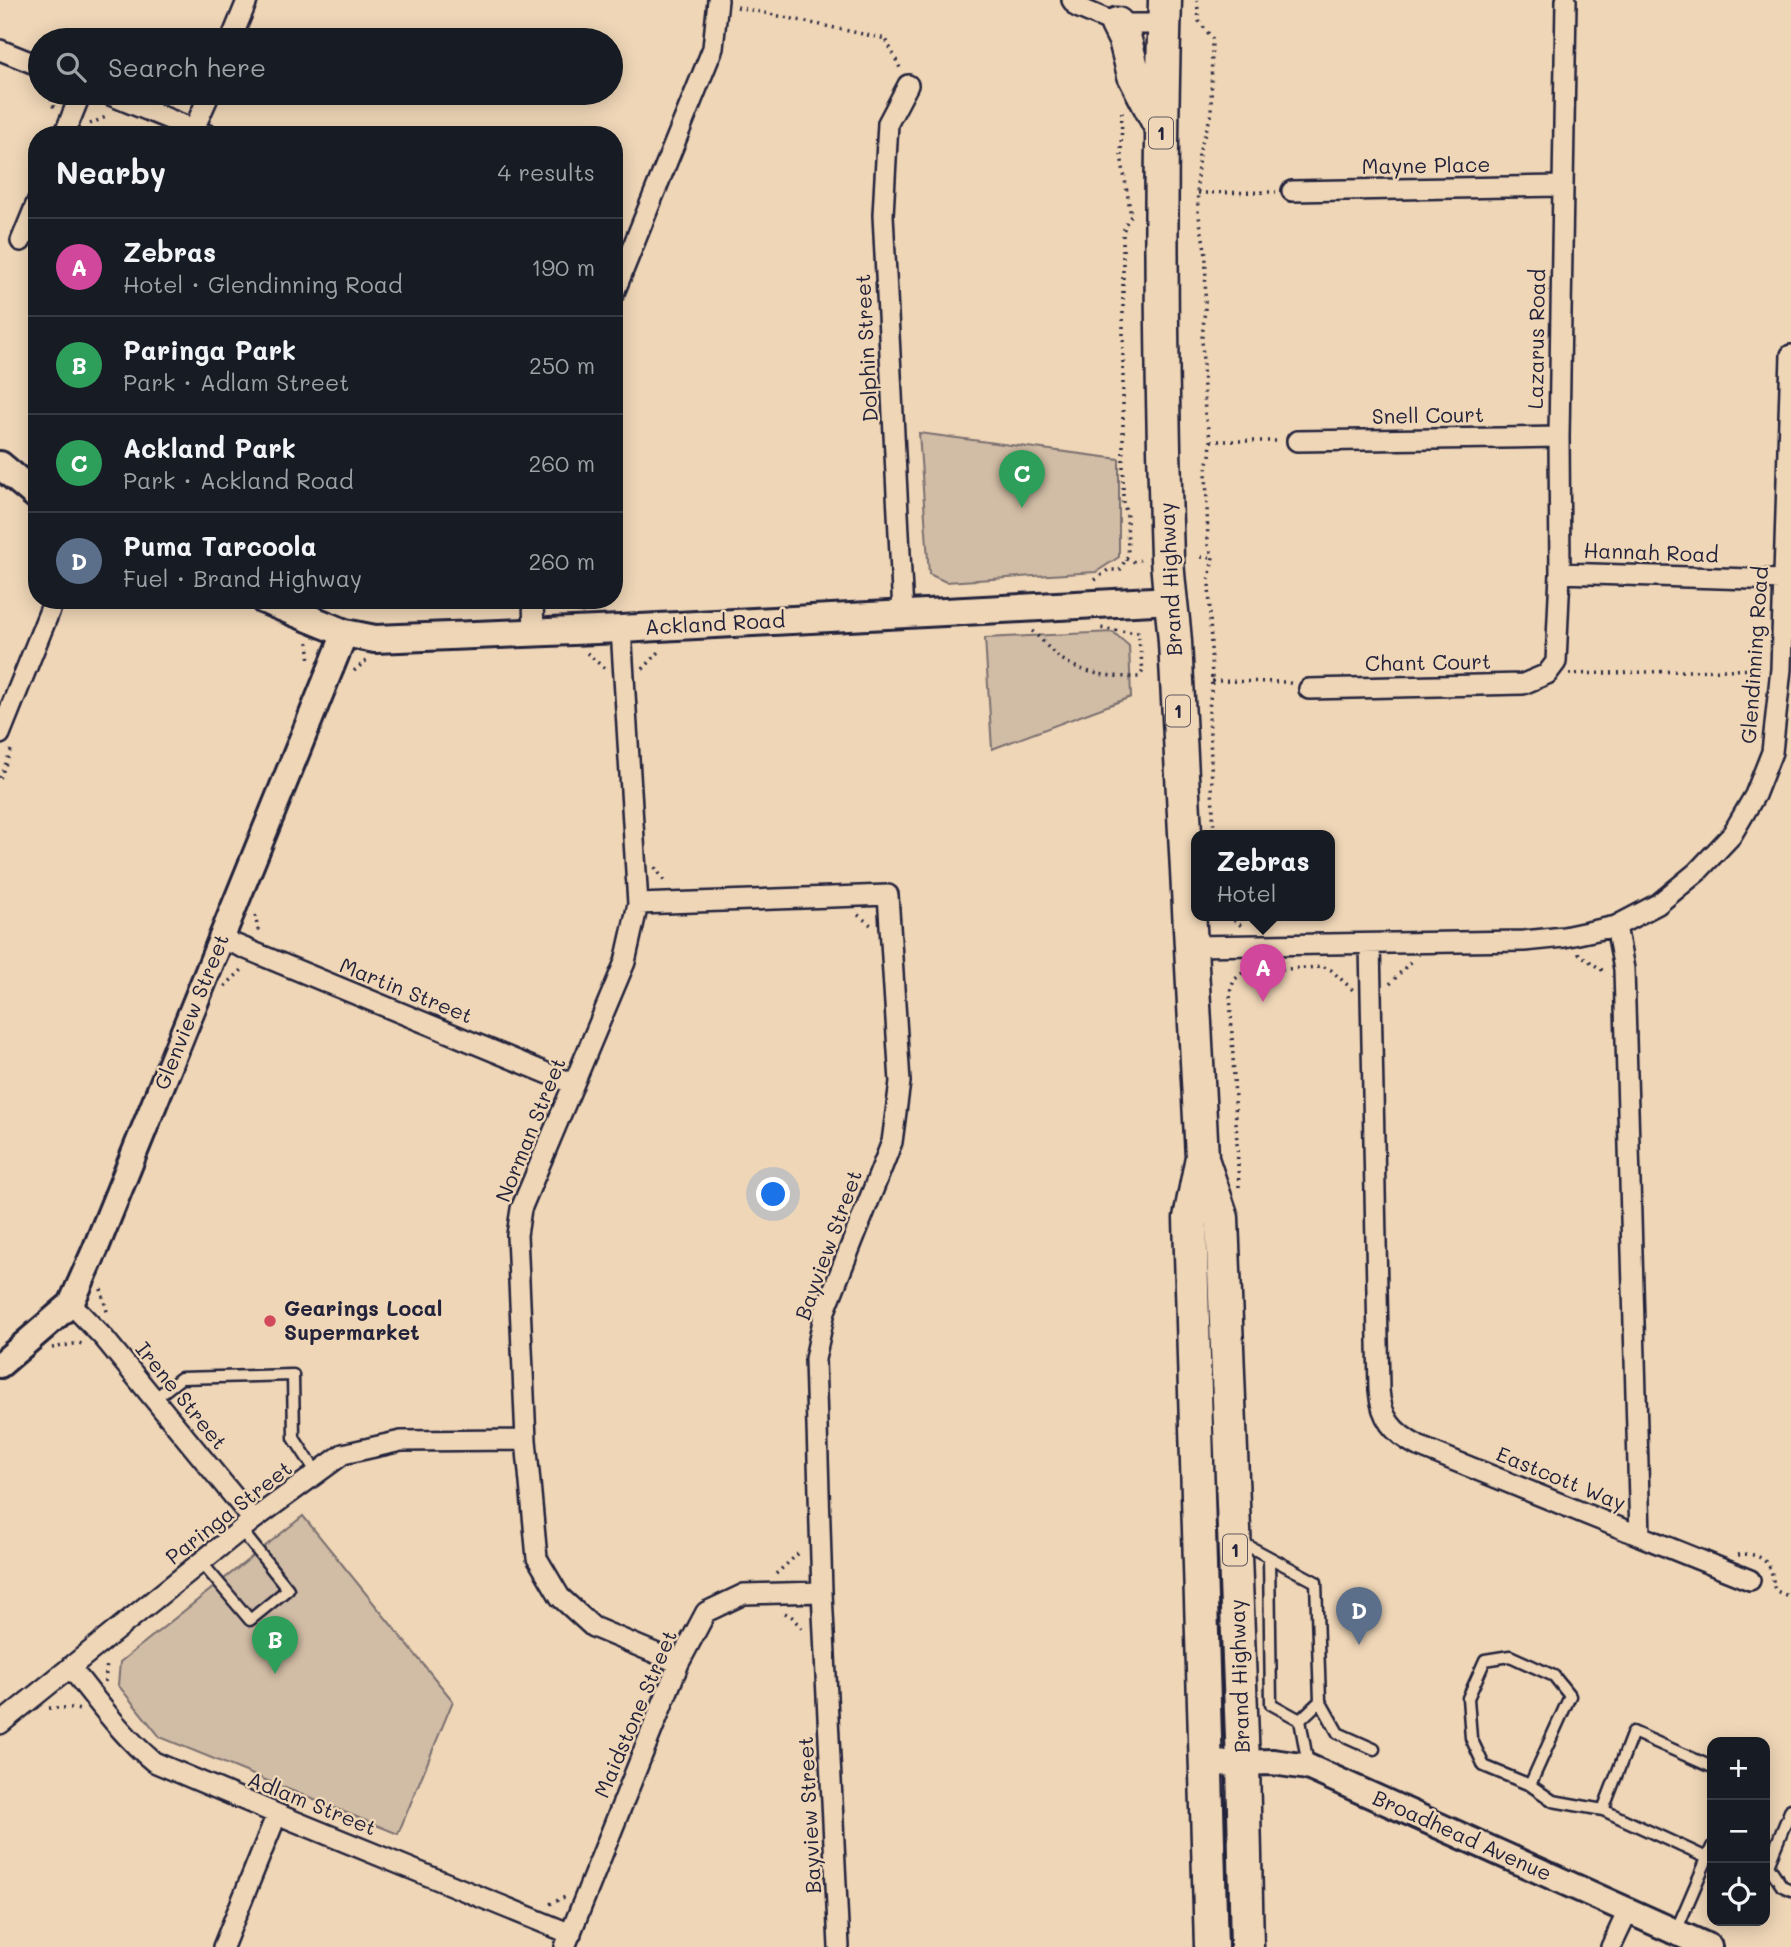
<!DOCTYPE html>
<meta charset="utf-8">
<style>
body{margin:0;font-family:Mali,sans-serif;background:#242831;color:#f1f3f6}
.controls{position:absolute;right:21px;bottom:21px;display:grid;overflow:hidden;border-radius:14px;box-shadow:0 4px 18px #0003}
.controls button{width:63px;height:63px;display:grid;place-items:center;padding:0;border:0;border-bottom:2px solid #363941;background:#171b24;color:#f1f3f6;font:35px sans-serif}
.you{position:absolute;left:774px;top:1195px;width:24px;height:24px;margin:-18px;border:5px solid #fff;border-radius:50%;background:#1a73e8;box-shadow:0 0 0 10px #1a73e833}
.badge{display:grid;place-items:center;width:46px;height:46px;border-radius:50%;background:#d1495b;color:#fff;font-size:23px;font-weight:700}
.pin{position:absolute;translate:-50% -58px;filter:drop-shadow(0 2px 4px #0008)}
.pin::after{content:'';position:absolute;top:37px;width:24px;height:21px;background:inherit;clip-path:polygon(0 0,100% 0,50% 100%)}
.popup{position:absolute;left:1191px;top:830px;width:144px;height:91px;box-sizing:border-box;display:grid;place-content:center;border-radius:14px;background:#171b24;filter:drop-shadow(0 2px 5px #0005);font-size:23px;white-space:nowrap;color:#9ea1a6}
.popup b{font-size:26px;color:#f1f3f6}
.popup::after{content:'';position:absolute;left:50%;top:100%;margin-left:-14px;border:14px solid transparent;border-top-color:#171b24}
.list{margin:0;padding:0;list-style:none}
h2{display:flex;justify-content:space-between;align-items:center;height:91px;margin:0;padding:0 28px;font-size:30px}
h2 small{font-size:23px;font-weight:400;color:#9ea1a6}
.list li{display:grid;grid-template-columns:46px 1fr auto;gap:21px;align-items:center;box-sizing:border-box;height:98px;padding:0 28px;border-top:2px solid #363941}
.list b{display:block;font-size:26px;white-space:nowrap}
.list p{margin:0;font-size:23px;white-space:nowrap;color:#9ea1a6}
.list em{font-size:23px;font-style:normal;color:#9ea1a6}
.icon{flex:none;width:38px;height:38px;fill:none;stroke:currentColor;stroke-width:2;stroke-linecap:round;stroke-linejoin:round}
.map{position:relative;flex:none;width:1791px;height:1947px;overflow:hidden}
.search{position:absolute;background:#171b24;box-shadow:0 4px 18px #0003;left:28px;top:28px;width:595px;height:77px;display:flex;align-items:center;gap:18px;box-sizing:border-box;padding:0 24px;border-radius:38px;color:#9ea1a6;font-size:26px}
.panel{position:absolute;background:#171b24;box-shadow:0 4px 18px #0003;left:28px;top:126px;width:595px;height:483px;border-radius:28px}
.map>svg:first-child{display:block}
.green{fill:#d1bca5;stroke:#7a6f70;stroke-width:2}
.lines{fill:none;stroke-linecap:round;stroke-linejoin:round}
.service-casing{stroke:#22223b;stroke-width:15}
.minor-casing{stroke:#22223b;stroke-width:24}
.tertiary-casing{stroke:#22223b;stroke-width:30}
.secondary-casing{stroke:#22223b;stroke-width:32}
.trunk-casing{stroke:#22223b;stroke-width:37}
.path{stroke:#22223b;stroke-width:3.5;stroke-dasharray:2 5;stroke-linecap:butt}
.service{stroke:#efd6b7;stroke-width:10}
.minor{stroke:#efd6b7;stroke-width:19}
.tertiary{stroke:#efd6b7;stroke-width:24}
.secondary{stroke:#efd6b7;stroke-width:26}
.trunk{stroke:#efd6b7;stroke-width:32}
.poi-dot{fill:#d1495b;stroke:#efd6b7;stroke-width:2.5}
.labels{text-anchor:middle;stroke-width:5;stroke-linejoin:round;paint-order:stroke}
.shield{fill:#efd6b7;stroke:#605860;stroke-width:2}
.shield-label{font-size:19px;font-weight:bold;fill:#22223b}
.street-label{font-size:21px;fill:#22223b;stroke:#efd6b7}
.poi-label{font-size:21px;font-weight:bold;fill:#22223b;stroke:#efd6b7;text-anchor:start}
</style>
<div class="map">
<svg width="1791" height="1947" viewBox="0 0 1791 1947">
<rect width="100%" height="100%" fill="#efd6b7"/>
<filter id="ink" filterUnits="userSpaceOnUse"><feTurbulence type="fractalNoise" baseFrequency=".0143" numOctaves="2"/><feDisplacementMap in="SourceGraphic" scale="14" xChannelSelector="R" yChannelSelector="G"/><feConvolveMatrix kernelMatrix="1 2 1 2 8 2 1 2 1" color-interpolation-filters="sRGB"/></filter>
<g filter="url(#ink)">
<!-- green -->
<path class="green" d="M919 433 1119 459V557L1096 572 946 582 929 574Z
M1113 632 1129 646 1131 697 992 749 985 638Z
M303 1516 453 1701 398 1834 160 1737 118 1685 120 1662Z"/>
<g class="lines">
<defs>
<path id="service" d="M154 1399 181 1378 293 1375 294 1438 317 1473
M1241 1542 1269 1557 1271 1704 1300 1720
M1269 1557 1316 1582 1320 1701 1300 1720
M201 1562 250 1620 288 1589 241 1530
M1320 1701 1338 1733 1374 1749
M1300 1720 1308 1765
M1530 1785 1570 1696 1554 1676 1510 1656 1485 1660 1468 1698 1471 1738 1484 1766 1530 1785 1553 1801 1603 1810
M1707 1858 1603 1810 1633 1732 1712 1767
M1765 1863 1768 1865 1782 1886 1791 1890
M1768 1865 1791 1809
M1676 1931 1712 1847"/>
<path id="minor" d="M1072 0 1077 7 1117 24H1164
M231 40 247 1
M0 50 40 66
M105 93 208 135
M194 129 210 93
M64 135 81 93
M1292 191 1562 186
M21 241 37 202
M614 293 713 48 718 0
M1297 441 1559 437
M1560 573 1783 580
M533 600 534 632
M903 613 883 215 888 123 908 85
M621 629 638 904 625 962 521 1209 517 1235 526 1440 537 1558 560 1597 593 1627 679 1663
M1309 689 1523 684 1547 674 1556 662 1560 573 1559 437 1566 0
M0 734 54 600
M638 904 888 895 900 1082 892 1142 825 1311 815 1359 822 1592 839 1947
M222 939 573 1084
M1370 944 1379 1390C1381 1418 1393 1433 1418 1446L1640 1536 1624 969 1616 926
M1191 946 1524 941 1564 937 1616 926 1658 904 1697 872 1731 836 1755 795 1772 752 1781 669 1791 355
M71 1304 104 1338 253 1520
M1640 1536 1750 1580
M70 1667C96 1699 122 1736 154 1762L277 1814 571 1934
M0 1724 253 1520 343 1454 401 1441 526 1440
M223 1947 277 1814
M565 1947 679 1663 706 1612 744 1594 822 1592
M1611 1947 1628 1911"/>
<path id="tertiary" d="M0 1365 71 1304 95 1250 345 633
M1206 1764 1273 1762 1308 1767 1709 1947"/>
<path id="secondary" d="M0 465 37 496
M264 600 345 633 375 639 621 629 1172 600"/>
<path id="trunk" d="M1165 0C1159 186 1161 371 1167 557 1168 585 1173 613 1175 642L1202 1157 1190 1218 1211 1947
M1117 24 1125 40 1134 75 1159 124
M1203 1162 1222 1218 1243 1763 1247 1947"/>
</defs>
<!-- service casing -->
<use href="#service" class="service-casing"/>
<!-- minor casing -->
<use href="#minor" class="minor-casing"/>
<!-- tertiary casing -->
<use href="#tertiary" class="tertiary-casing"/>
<!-- secondary casing -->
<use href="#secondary" class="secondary-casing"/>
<!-- trunk casing -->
<use href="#trunk" class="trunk-casing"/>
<!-- path -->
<path class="path" d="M1197 0 1199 21 1212 38 1211 115 1199 153 1197 178 1198 211 1206 255 1205 308 1202 338 1205 416 1211 441 1210 456 1206 469 1208 545 1213 557 1209 580 1212 681 1209 710 1214 836
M737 7 886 39 900 68
M47 93 52 101 54 109
M90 124 108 116
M1198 193 1276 192
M614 328 621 311
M1211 441H1279
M1201 557H1213
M1126 559 1135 562 1140 560
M1095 580 1108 570H1120L1128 555 1127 514 1123 502V234L1125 225 1131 216 1121 155 1122 108
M227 600 245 607
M1032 631C1042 639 1049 650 1060 658 1084 675 1111 677 1139 677L1143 671 1138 632C1125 633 1112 629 1098 628
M308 642 310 662
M587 653 605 669
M643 669 662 649
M354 671 367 660
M1569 674 1764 669
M1212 681 1285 682 1294 684
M0 778 12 748
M655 867 666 884
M255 915 259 934
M858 915 871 925
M1228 916 1243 927
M1578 953 1606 973
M1390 984 1411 961
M225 986 245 967
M1239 1187 1230 992 1234 980 1245 971 1324 967 1331 970 1353 990
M101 1289 108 1315
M52 1348 79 1343 85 1345
M1738 1555C1754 1552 1768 1558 1772 1574 1774 1581 1772 1585 1776 1591L1791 1597
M776 1574 801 1551
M785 1613 792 1617 805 1632
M105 1682 107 1662
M49 1708H71L80 1710
M550 1904 565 1897"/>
<!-- service -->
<use href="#service" class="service"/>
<!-- minor -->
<use href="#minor" class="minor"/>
<!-- tertiary -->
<use href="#tertiary" class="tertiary"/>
<!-- secondary -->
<use href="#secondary" class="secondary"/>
<!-- trunk -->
<use href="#trunk" class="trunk"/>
</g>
</g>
<!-- markers -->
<circle class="poi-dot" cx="270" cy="1321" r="7"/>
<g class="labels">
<!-- shield labels -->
<g class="shield">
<rect x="1149" y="117.5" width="24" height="31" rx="5"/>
<rect x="1166" y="695.5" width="24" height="31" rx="5"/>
<rect x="1223" y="1534.5" width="24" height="31" rx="5"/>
</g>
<g class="shield-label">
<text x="1161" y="140">1</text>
<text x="1178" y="718">1</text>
<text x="1235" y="1557">1</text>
</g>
<!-- street labels -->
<g class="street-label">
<text transform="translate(1426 166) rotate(-1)" y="7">Mayne Place</text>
<text transform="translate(1537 339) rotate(-89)" y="7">Lazarus Road</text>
<text transform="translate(867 348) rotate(-93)" y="7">Dolphin Street</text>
<text transform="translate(1428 416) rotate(-1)" y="7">Snell Court</text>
<text transform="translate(1651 553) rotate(2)" y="7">Hannah Road</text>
<text transform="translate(1171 579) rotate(-93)" y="7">Brand Highway</text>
<text transform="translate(715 624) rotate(-3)" y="7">Ackland Road</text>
<text transform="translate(1755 655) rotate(-86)" y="7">Glendinning Road</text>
<text transform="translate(1428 663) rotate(-1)" y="7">Chant Court</text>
<text transform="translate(406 991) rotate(22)" y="7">Martin Street</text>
<text transform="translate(192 1012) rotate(-68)" y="7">Glenview Street</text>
<text transform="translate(531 1130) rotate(-68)" y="7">Norman Street</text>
<text transform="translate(829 1245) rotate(-70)" y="7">Bayview Street</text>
<text transform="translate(181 1396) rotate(51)" y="7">Irene Street</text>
<text transform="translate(1561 1479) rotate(22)" y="7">Eastcott Way</text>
<text transform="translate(229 1513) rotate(-38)" y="7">Paringa Street</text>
<text transform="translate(1240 1676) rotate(-92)" y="7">Brand Highway</text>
<text transform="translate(636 1714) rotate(-67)" y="7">Maidstone Street</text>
<text transform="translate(312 1804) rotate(22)" y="7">Adlam Street</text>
<text transform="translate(810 1815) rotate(-93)" y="7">Bayview Street</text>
<text transform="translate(1462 1836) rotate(24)" y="7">Broadhead Avenue</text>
</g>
<!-- poi labels -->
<g class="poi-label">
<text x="284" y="1316">Gearings Local<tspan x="284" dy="24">Supermarket</tspan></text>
</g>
</g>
</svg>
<div class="controls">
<button>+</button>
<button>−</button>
<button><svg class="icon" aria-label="locate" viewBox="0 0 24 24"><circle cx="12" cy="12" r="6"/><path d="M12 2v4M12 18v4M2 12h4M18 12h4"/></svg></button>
</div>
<div class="you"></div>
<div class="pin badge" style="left:1263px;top:1002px;background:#d1479c">A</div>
<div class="popup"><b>Zebras</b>Hotel</div>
<div class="pin badge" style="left:275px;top:1674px;background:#2e9e5b">B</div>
<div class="pin badge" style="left:1022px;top:508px;background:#2e9e5b">C</div>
<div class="pin badge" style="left:1359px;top:1645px;background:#5c6f8a">D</div>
<div class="search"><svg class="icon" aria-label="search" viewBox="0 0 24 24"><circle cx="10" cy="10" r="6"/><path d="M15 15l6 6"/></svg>Search here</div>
<section class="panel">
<h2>Nearby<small>4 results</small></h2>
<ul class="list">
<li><span class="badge" style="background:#d1479c">A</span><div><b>Zebras</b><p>Hotel · Glendinning Road</p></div><em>190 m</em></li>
<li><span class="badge" style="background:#2e9e5b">B</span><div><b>Paringa Park</b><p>Park · Adlam Street</p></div><em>250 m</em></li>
<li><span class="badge" style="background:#2e9e5b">C</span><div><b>Ackland Park</b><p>Park · Ackland Road</p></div><em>260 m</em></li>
<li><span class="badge" style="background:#5c6f8a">D</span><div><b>Puma Tarcoola</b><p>Fuel · Brand Highway</p></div><em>260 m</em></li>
</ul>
</section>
</div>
